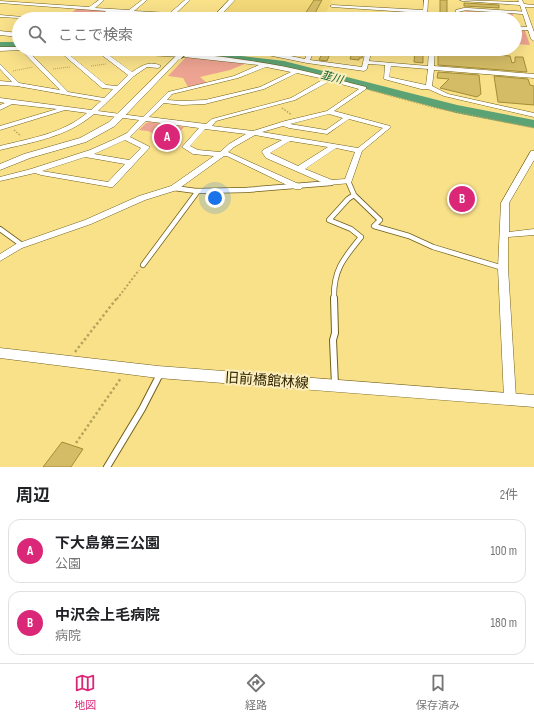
<!DOCTYPE html>
<html lang="ja">
<meta charset="utf-8">
<style>
body{margin:0;font-family:"Sofia Sans Condensed","Noto Sans JP",sans-serif;background:#f6f6f6;color:#202124}
.you{position:absolute;left:215px;top:198px;width:14px;height:14px;margin:-10px;border:3px solid #fff;border-radius:50%;background:#1a73e8;box-shadow:0 0 0 6px #1a73e833}
.badge{display:grid;place-items:center;width:26px;height:26px;border-radius:50%;background:#db2777;color:#fff;font-size:13px;font-weight:700}
.pin{position:absolute;translate:-50% -50%;border:2px solid #fff;box-shadow:0 1px 4px #0006}
.list{margin:0;padding:0;list-style:none}
h2{display:flex;justify-content:space-between;align-items:center;height:52px;margin:0;padding:0 16px;font-size:17px}
h2 small{font-size:13px;font-weight:400;color:#757577}
.list li{display:grid;grid-template-columns:26px 1fr auto;gap:12px;align-items:center;box-sizing:border-box;height:64px;margin:0 8px 8px;padding:0 8px;border:1px solid #e0e0e0;border-radius:12px}
.list b{display:block;font-size:15px;white-space:nowrap}
.list p{margin:0;font-size:13px;white-space:nowrap;color:#757577}
.list em{font-size:13px;font-style:normal;color:#757577}
.icon{flex:none;width:22px;height:22px;fill:none;stroke:currentColor;stroke-width:2;stroke-linecap:round;stroke-linejoin:round}
.map{position:relative;flex:none;width:534px;height:467px;overflow:hidden}
.search{position:absolute;background:#fff;box-shadow:0 4px 16px #0002;left:12px;right:12px;top:12px;height:44px;display:flex;align-items:center;gap:10px;box-sizing:border-box;padding:0 14px;border-radius:22px;color:#757577;font-size:15px}
.sheet{height:196px;background:#fff}
nav{display:flex;justify-content:space-around;align-items:center;box-sizing:border-box;height:56px;border-top:1px solid #e0e0e0;background:#fff;font-size:11px;color:#757577}
nav a{display:grid;justify-items:center;gap:2px}
nav .on{color:#db2777}
.map>svg:first-child{display:block}
.built{fill:#f2d878}
.green{fill:#eda391}
.lines{fill:none;stroke-linecap:round;stroke-linejoin:round}
.river{fill:#5ba274;fill-rule:evenodd}
.building{fill:#d4bc66;stroke:#a38c34}
.service-far2-casing{stroke:#71601c;stroke-width:3.5}
.service-far1-casing{stroke:#71601c;stroke-width:6}
.service-casing{stroke:#71601c;stroke-width:8}
.minor-casing{stroke:#71601c;stroke-width:1}
.tertiary-casing{stroke:#71601c;stroke-width:1}
.path-far3{stroke:#b6a35d;stroke-width:1;stroke-dasharray:1 1;stroke-linecap:butt}
.path-far2{stroke:#b6a35d;stroke-width:1.5;stroke-dasharray:1.5 1.5;stroke-linecap:butt}
.path-far1{stroke:#b6a35d;stroke-width:2;stroke-dasharray:2 2;stroke-linecap:butt}
.path{stroke:#b6a35d;stroke-width:2.5;stroke-dasharray:2.5 2.5;stroke-linecap:butt}
.service-far2{stroke:#fff;stroke-width:2.5}
.service-far1{stroke:#fff;stroke-width:4.5}
.service{stroke:#fff;stroke-width:6}
.minor{fill:#fff;fill-rule:evenodd}
.tertiary{fill:#fff;fill-rule:evenodd}
.tertiary-bridge-casing{stroke:#71601c;stroke-width:8;stroke-linecap:butt}
.tertiary-bridge{stroke:#fff;stroke-width:6}
.labels{text-anchor:middle;stroke-width:4;stroke-linejoin:round;paint-order:stroke}
.far-water-label{font-size:11px;font-style:italic;fill:#0d6236;stroke:#fdefbd}
.near-street-label{font-size:14px;fill:#2e2500;stroke:#fdefbd}
</style>
<div class="map">
<svg width="534" height="467" viewBox="0 0 534 467">
<rect width="100%" height="100%" fill="#f9e18a"/>
<!-- built -->
<path class="built" d="M234 0H332L323 19H217Z"/>
<!-- green -->
<path class="green" d="M78 8 107 11 95 19H62Z
M467 11 513 14V19H464L463 12Z
M515 30 525 31 530 45 515 44Z
M187 56 247 63 230 70 200 77 207 83 188 87 183 78 168 76Z
M150 122 184 127 170 142 148 131 139 130 146 123Z"/>
<g class="lines">
<!-- river -->
<path class="river" d="M0 42H19V48H0Z
M121 49 192 50 284 61 457 105 534 120V128L456 113 283 67 192 56 126 52Z"/>
</g>
<!-- building -->
<path class="building" d="M314 0H322L314 15 305 14Z
M440 0H447V16L440 15Z
M464 3 499 5V8L464 6Z
M324 49H332L327 61 319 60Z
M353 49H364L362 58H359V60L350 59Z
M415 49H423V63L414 62Z
M438 50 510 56 512 63 515 62V57H523L527 72 438 65Z
M438 72 479 75 481 94 477 97 440 88 449 79 437 78Z
M494 76 528 79 530 85 534 86V105L498 102Z
M62 442 83 449 71 467H43Z"/>
<g class="lines">
<defs>
<path id="service-far2" d="M457 19V11L465 9 525 13"/>
<path id="service-far1" d="M348 181 354 195 380 220 374 226 409 236 433 247 503 268
M174 188 196 191 246 190 331 183
M0 229 22 245
M143 265 198 191
M334 299C333 270 344 258 361 237L351 229 329 220 348 199 354 195"/>
<path id="service" d="M334 298 335 333 333 340 335 385
M107 467 142 409 160 374"/>
<path id="minor" d="M99 0H104L95 8 129 10 142 0H147L134 11 170 13 185 0H190L175 14 216 17 218 18 210 19 112 12 101 19H96L106 11 0 3V1L89 7Z
M424 0H428L427 19H423V13L332 7 330 6 332 5 423 10Z
M460 0 519 2 518 0H522L524 4 534 5V7H525L534 32V41L531 39 528 30H515V26L527 27 520 5 462 1Z
M328 14 377 18 379 19H359L326 16V14Z
M0 15 34 18 36 19 0 17Z
M0 31 19 33V37L0 35Z
M0 47H19V49H26L68 92 104 98 113 89 102 88 59 51H32L29 49C103 49 178 49 251 61 290 66 328 77 366 87V89L334 111 390 126 391 127 362 151 351 183 328 185 266 158 262 152 263 150 282 140 255 135 234 147 228 152 301 185 302 187 301 189H295L227 156H224L177 190 145 200 91 224 22 248 0 261V254L16 244 85 220 139 196 171 186 214 156 193 154 182 147 199 128 146 121 130 137 150 147 113 187H110L41 175 35 173 0 181V177L31 169 90 150 115 139 127 133 139 120 94 114C67 137 33 142 0 150V146C31 138 62 134 87 113L65 110 0 130V126L57 109 12 104 0 110V105L5 103 0 102V98L91 110 101 101 17 86 0 85V81L12 82 0 69V64L19 83 60 90 21 50 0 51ZM66 52 99 53 128 75 117 86 106 85ZM106 53 184 57 259 65 234 76 168 92 143 117 98 111 134 76 147 67 158 68 161 66C150 60 141 66 132 72ZM266 67 291 72 260 87 205 100 182 101 167 100 172 94 238 78ZM297 73 324 79 291 98 212 119 206 124 149 117 164 103 182 105 205 104 264 89ZM330 81 359 89 327 111 285 121 253 131 212 126 216 121 295 100ZM329 114 343 118 326 130 290 124ZM349 119 383 128 358 148 262 132 283 126 289 128 327 134ZM205 129 246 134 229 144 220 152 198 150 190 146ZM125 140 141 148 129 160 94 154ZM290 141 328 147 298 166 270 153ZM336 148 355 152 345 179 332 180 305 169ZM85 157 125 164 108 182 42 171Z
M227 49H257L305 59 309 49H315L310 60 362 67 366 49H372L369 61 428 66 429 49H435L434 66 534 74V78L434 70 432 86 448 94 534 113V117L444 96 428 89H421L384 79 385 65 368 64 367 69 364 71 307 63 248 51H230ZM391 66 428 69 426 85 389 77Z
M531 151H534V160L509 203V232L534 229V235L508 237V268L516 398 514 402 510 403 506 402 504 398 498 268 501 203Z"/>
<path id="tertiary" d="M229 0H235L217 19H211Z
M177 55 182 56 115 126 86 142 30 158 0 170V164L24 154 80 138 109 122Z
M0 348 158 366 534 395V407L158 378 0 358Z"/>
</defs>
<!-- service-far2 casing -->
<use href="#service-far2" class="service-far2-casing"/>
<!-- service-far1 casing -->
<use href="#service-far1" class="service-far1-casing"/>
<!-- service casing -->
<use href="#service" class="service-casing"/>
<!-- minor casing -->
<use href="#minor" class="minor-casing"/>
<!-- tertiary casing -->
<use href="#tertiary" class="tertiary-casing"/>
<!-- path-far3 -->
<path class="path-far3" d="M91 66 106 64
M53 69 70 67
M13 71 33 67"/>
<!-- path-far2 -->
<path class="path-far2" d="M370 90 436 108 534 128
M282 108 292 115
M14 130 21 136"/>
<!-- path-far1 -->
<path class="path-far1" d="M117 299 139 270"/>
<!-- path -->
<path class="path" d="M75 352 117 298
M76 443 121 378"/>
<!-- service-far2 -->
<use href="#service-far2" class="service-far2"/>
<!-- service-far1 -->
<use href="#service-far1" class="service-far1"/>
<!-- service -->
<use href="#service" class="service"/>
<!-- minor -->
<use href="#minor" class="minor"/>
<!-- tertiary -->
<use href="#tertiary" class="tertiary"/>
<defs>
<path id="tertiary-bridge" d="M179 56 187 49"/>
</defs>
<!-- tertiary-bridge casing -->
<use href="#tertiary-bridge" class="tertiary-bridge-casing"/>
<!-- tertiary-bridge -->
<use href="#tertiary-bridge" class="tertiary-bridge"/>
</g>
<g class="labels">
<!-- far-water labels -->
<g class="far-water-label">
<text transform="translate(332 77) rotate(15)" y="4">韮川</text>
</g>
<!-- near-street labels -->
<g class="near-street-label">
<text transform="translate(267 380) rotate(4)" y="5">旧前橋館林線</text>
</g>
</g>
</svg>
<div class="you"></div>
<div class="pin badge" style="left:167px;top:137px">A</div>
<div class="pin badge" style="left:462px;top:199px">B</div>
<div class="search"><svg class="icon" aria-label="search" viewBox="0 0 24 24"><circle cx="10" cy="10" r="6"/><path d="M15 15l6 6"/></svg>ここで検索</div>
</div>
<section class="sheet">
<h2>周辺<small>2件</small></h2>
<ul class="list">
<li><span class="badge">A</span><div><b>下大島第三公園</b><p>公園</p></div><em>100 m</em></li>
<li><span class="badge">B</span><div><b>中沢会上毛病院</b><p>病院</p></div><em>180 m</em></li>
</ul>
</section>
<nav>
<a class="on"><svg class="icon" aria-label="map" viewBox="0 0 24 24"><path d="M3 6l6-2 6 2 6-2v14l-6 2-6-2-6 2zM9 4v14M15 6v14"/></svg>地図</a>
<a><svg class="icon" aria-label="directions" viewBox="0 0 24 24"><path d="M12 3l9 9-9 9-9-9zM9 14v-3h6M13 9l2 2-2 2"/></svg>経路</a>
<a><svg class="icon" aria-label="saved" viewBox="0 0 24 24"><path d="M7 4h10v16l-5-4-5 4z"/></svg>保存済み</a>
</nav>
